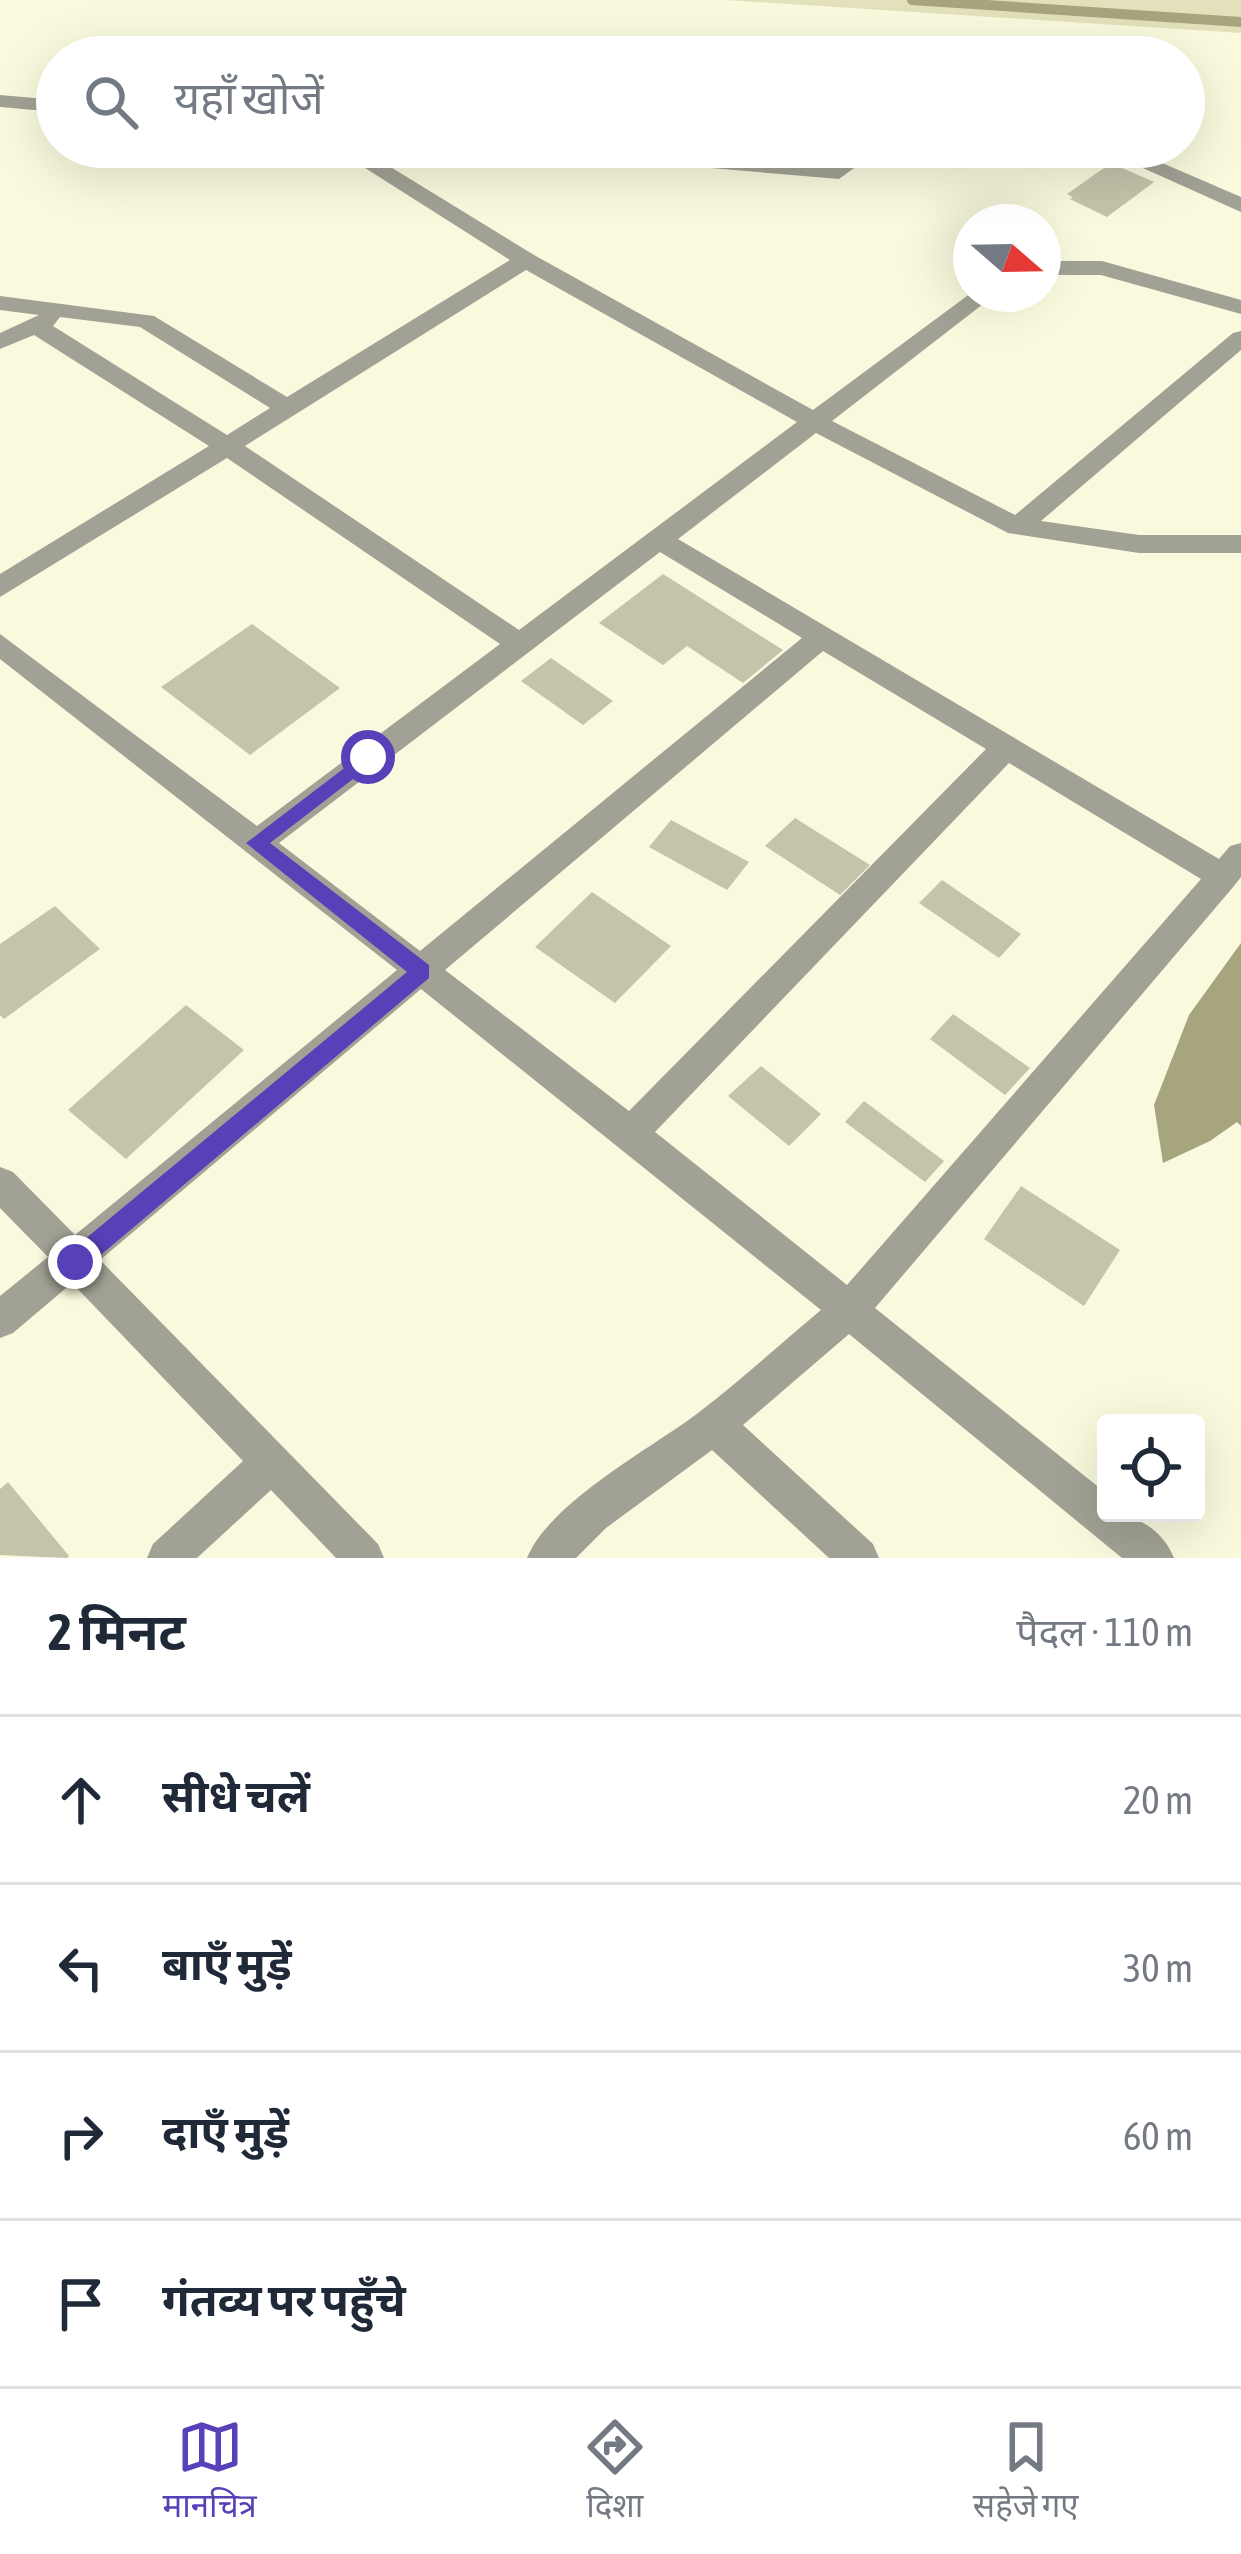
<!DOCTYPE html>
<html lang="hi">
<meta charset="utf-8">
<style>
body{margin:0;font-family:"Asap Condensed","Noto Sans Devanagari",sans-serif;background:#f6f6f7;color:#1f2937}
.controls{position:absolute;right:36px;bottom:36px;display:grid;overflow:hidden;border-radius:12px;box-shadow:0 12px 48px #0002}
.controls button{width:108px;height:108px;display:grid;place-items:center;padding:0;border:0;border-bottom:3px solid #e0e1e3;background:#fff;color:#1f2937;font:60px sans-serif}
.compass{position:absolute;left:953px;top:204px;width:108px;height:108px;border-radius:50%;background:#fff;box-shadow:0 12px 48px #0002;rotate:110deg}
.stop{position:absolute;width:36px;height:36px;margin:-27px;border:9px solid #5840b8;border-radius:50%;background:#fff}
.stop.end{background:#5840b8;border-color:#fff;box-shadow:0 3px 12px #0008}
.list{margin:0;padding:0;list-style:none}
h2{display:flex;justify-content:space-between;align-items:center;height:156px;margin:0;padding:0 48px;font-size:51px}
h2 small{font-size:39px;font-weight:400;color:#747a83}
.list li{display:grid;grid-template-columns:78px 1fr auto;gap:36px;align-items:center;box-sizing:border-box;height:168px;padding:0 48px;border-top:3px solid #e0e1e3}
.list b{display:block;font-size:45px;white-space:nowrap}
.list em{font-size:39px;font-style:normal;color:#747a83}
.icon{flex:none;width:66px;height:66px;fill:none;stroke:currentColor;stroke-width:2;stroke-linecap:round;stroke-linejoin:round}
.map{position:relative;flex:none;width:1241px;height:1558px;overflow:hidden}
.search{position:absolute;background:#fff;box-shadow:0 12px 48px #0002;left:36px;right:36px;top:36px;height:132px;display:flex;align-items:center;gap:30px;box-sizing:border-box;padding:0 42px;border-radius:66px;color:#747a83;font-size:45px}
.sheet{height:828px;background:#fff}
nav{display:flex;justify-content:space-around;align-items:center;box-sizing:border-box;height:168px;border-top:3px solid #e0e1e3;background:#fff;font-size:33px;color:#747a83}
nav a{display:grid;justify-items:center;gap:6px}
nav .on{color:#5840b8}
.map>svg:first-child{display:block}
.green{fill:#e2e1bb}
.water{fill:#a6a57d}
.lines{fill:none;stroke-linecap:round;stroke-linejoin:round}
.stream{stroke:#a6a57d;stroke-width:10}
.building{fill:#c5c4aa}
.minor{fill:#a1a195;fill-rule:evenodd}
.route{fill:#5840b8}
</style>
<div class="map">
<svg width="1241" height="1558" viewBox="0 0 1241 1558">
<rect width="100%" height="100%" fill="#f9f9dd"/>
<!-- green -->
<path class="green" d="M725 0H1241V33Z"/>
<!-- water -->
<path class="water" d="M1241 943V1126L1237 1122 1210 1141 1163 1163 1154 1105 1189 1015Z"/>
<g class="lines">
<!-- stream -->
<path class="stream" d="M912 0 1241 22"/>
</g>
<!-- building -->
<path class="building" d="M1111 163 1154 182 1107 217 1070 199 1073 197 1067 194Z
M663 574 783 650 743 683 687 646 663 665 599 623Z
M252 624 340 688 250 755 161 687Z
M551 658 613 701 583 725 521 681Z
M795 818 870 865 840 895 765 846Z
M671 820 749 862 727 890 649 847Z
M942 880 1021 934 999 958 919 903Z
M592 892 671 946 615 1003 535 947Z
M55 906 100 949 4 1019 0 1015V944Z
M186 1005 244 1050 126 1159 68 1110Z
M953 1014 1030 1068 1005 1095 930 1039Z
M761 1066 821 1114 789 1146 728 1096Z
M864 1101 944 1161 925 1182 845 1122Z
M1021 1186 1120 1250 1084 1306 984 1239Z
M8 1482 69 1556 67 1558 0 1555V1489Z"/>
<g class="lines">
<!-- minor -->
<path class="minor" d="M0 95 57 100V112L0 107Z
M332 147H358L534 255 813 410 971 293 996 294 832 421 1015 515 1233 333 1241 331V350L1041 521 1139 535H1241V553H1139L1008 533 816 433 678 539 1219 859 1230 846 1241 843V877L1234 886 875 1308 1106 1493V1513C1135 1513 1163 1530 1174 1558H1122L849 1334 743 1425 873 1544 879 1558H829L712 1450 606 1528 576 1558H527C550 1502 649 1450 698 1413 740 1381 780 1344 821 1310L421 989 100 1260 378 1544 384 1558H336L271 1490 197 1558H147L153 1544 243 1461 72 1283 13 1333 0 1338V1296L48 1257 0 1208V1167L13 1172 75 1235 397 970 0 659V634L257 826 500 644 227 458 0 597V574L209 446 34 335 0 349V333L39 315 0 310V296L154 316 287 397 510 260ZM526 270 797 422 519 630 245 446ZM60 317 140 327 270 408 227 435 53 326ZM660 552 802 638 420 951 279 843ZM823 651 986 749 629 1111 445 970ZM1009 763 1201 879 847 1285 655 1132Z
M523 147H609L834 166 859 147H883L839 179 534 153Z
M1096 147H1125L1241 197V212Z
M1043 261H1102L1241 300V314L1101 275H1043Z"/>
</g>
<!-- route -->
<path class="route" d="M368 750 377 757 375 762 270 843 429 965V978L83 1270H67V1254L407 972 246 843Z"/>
</svg>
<div class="controls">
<button><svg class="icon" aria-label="locate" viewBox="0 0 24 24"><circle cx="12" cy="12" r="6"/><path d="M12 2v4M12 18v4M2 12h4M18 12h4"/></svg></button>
</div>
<svg class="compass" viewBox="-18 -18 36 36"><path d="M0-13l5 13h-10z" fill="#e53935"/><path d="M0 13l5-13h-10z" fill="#747a83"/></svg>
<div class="stop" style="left:368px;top:757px"></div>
<div class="stop end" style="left:75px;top:1262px"></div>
<div class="search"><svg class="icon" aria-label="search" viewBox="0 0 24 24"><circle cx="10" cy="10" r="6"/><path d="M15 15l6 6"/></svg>यहाँ खोजें</div>
</div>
<section class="sheet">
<h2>2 मिनट<small>पैदल · 110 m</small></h2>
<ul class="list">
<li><svg class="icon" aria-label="ahead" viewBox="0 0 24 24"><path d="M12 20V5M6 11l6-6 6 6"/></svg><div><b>सीधे चलें</b></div><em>20 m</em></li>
<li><svg class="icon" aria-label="left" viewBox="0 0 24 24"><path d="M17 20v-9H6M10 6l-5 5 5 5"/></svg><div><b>बाएँ मुड़ें</b></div><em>30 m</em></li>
<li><svg class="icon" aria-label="right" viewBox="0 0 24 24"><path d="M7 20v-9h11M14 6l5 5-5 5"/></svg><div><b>दाएँ मुड़ें</b></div><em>60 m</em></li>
<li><svg class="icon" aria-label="arrive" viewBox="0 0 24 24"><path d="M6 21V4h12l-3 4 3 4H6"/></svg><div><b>गंतव्य पर पहुँचे</b></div></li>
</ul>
</section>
<nav>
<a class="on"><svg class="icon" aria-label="map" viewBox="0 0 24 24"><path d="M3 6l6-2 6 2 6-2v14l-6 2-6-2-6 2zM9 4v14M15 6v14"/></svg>मानचित्र</a>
<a><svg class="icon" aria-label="directions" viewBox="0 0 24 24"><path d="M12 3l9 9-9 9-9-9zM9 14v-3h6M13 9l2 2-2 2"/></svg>दिशा</a>
<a><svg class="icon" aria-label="saved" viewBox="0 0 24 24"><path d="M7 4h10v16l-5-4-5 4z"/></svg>सहेजे गए</a>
</nav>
